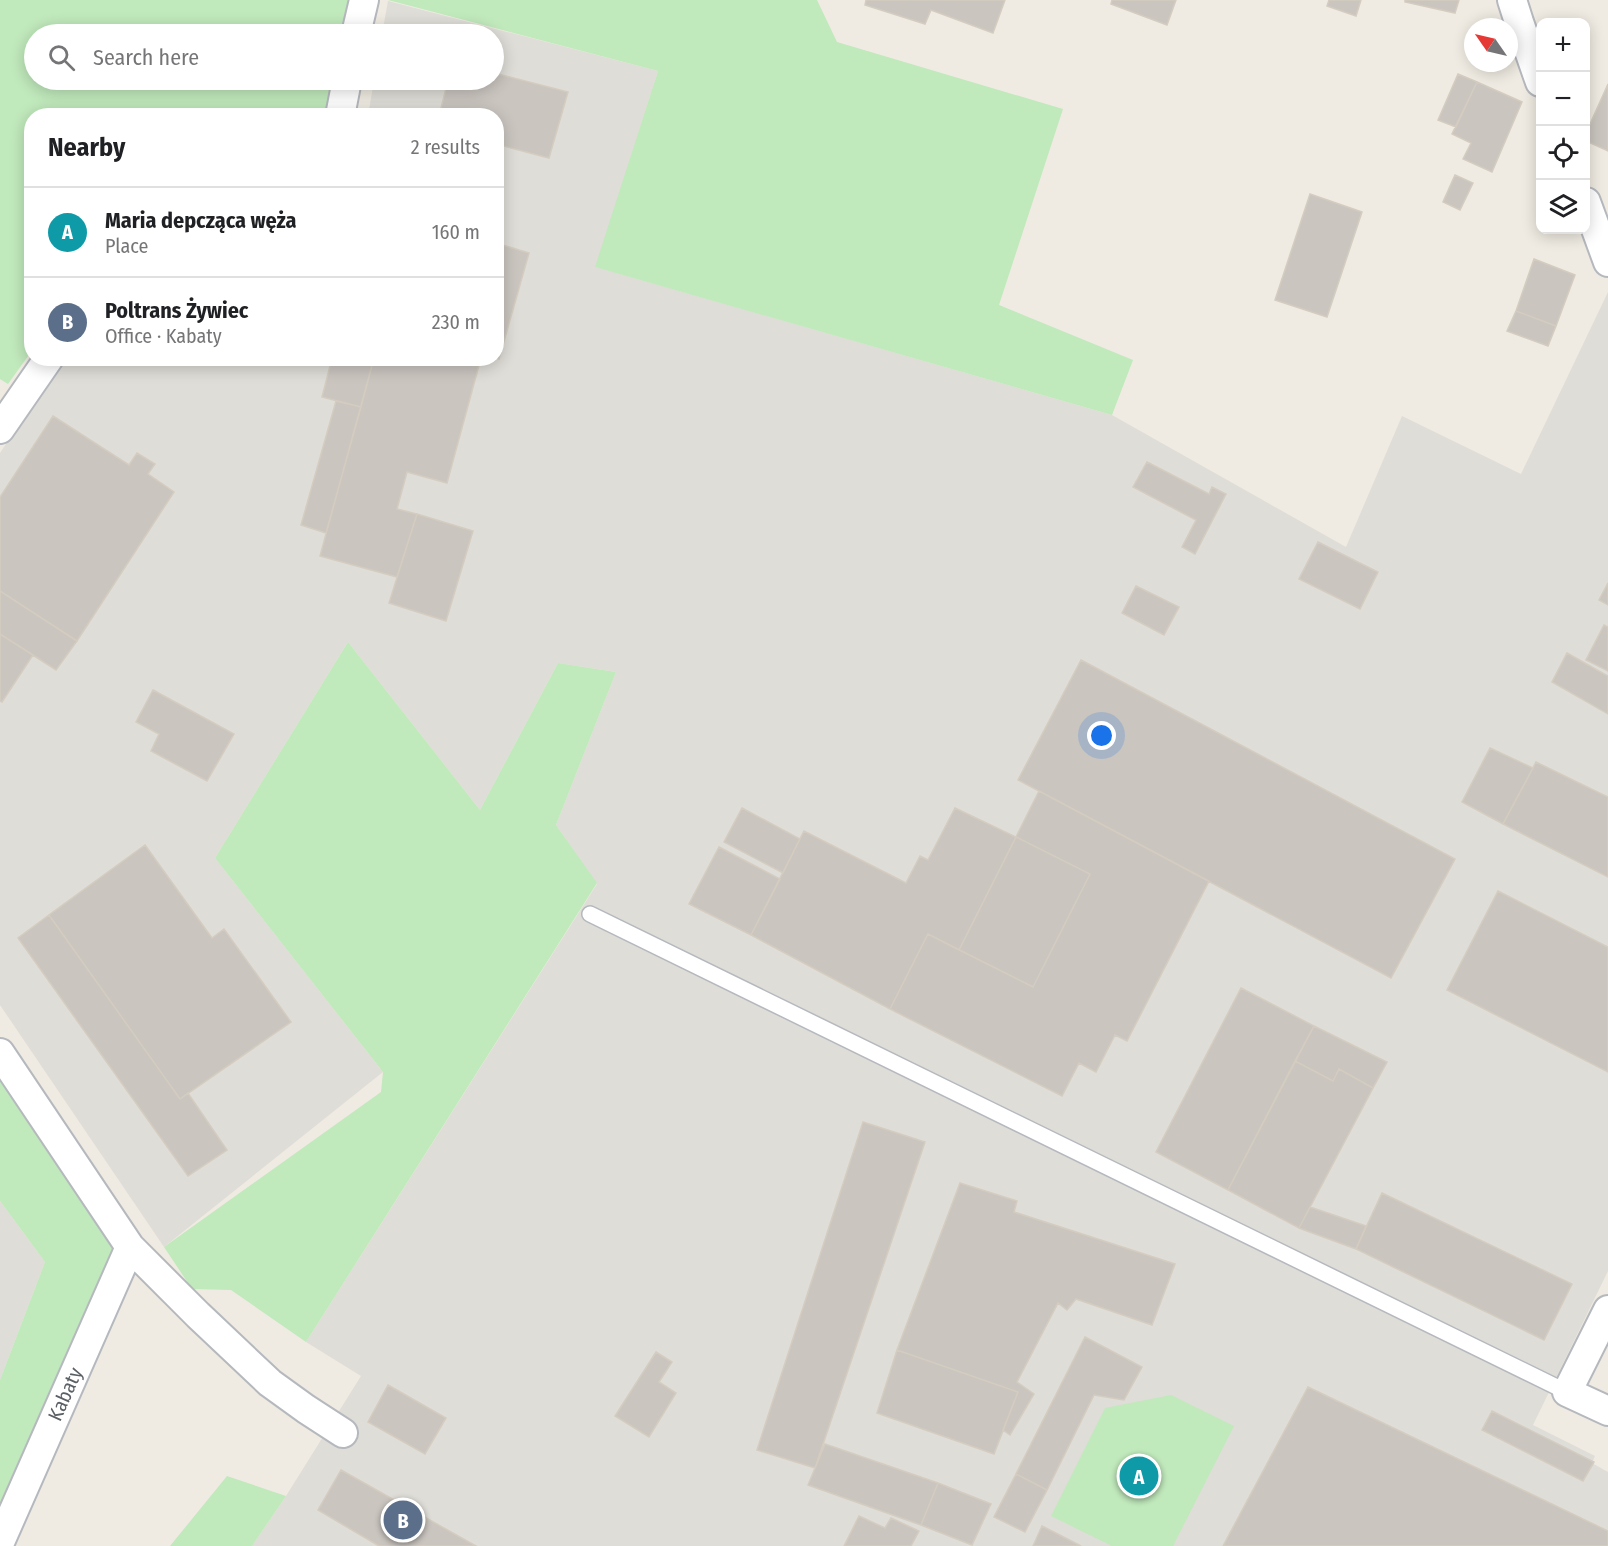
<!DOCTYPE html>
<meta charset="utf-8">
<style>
body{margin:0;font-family:"Fira Sans Condensed",sans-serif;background:#f2f2f2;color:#202124}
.controls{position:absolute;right:18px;top:18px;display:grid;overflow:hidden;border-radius:12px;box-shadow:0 3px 15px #0003}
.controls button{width:54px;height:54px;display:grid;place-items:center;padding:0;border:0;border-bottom:2px solid #e0e0e0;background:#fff;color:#202124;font:30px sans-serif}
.compass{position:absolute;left:1464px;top:18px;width:54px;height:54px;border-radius:50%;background:#fff;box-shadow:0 3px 15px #0003;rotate:304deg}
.you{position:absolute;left:1102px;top:736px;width:21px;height:21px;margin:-15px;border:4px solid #fff;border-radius:50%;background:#1a73e8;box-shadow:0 0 0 9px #1a73e833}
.badge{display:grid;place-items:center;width:39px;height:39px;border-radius:50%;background:#d93025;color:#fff;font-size:20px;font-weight:700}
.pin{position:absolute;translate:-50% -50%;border:3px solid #fff;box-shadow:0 2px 6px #0006}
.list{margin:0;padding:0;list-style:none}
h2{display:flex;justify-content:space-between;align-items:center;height:78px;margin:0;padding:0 24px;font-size:26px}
h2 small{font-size:20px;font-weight:400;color:#757577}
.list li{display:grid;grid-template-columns:39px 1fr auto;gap:18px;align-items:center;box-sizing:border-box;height:90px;padding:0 24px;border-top:2px solid #e0e0e0}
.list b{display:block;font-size:22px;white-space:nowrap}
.list p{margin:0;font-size:20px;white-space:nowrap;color:#757577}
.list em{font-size:20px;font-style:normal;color:#757577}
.icon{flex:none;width:33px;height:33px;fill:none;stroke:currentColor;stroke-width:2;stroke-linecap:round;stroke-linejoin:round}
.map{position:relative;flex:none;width:1608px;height:1546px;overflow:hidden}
.search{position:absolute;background:#fff;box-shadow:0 3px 15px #0003;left:24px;top:24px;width:480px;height:66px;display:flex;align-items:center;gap:15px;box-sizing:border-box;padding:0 21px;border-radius:33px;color:#757577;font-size:22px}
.panel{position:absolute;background:#fff;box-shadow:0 3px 15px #0003;left:24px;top:108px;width:480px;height:258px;border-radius:24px}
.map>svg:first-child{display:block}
.industrial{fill:#dfddd7}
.green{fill:#c0e9bc}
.building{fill:#cac5bf;stroke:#d4ccc0;stroke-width:1.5}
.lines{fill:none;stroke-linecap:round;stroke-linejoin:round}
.service-casing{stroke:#b5b9be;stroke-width:18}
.minor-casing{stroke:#b5b9be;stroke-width:32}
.service{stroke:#fff;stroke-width:15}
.minor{stroke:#fff;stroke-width:28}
.labels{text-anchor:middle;stroke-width:4.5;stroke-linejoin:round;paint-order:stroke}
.street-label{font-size:20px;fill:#5b6065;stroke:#fff}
</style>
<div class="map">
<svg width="1608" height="1546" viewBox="0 0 1608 1546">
<rect width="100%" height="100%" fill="#efebe2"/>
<!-- industrial -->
<path class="industrial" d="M388 1 658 71 596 267 1112 415 1346 547 1402 416 1521 474 1608 292V289V1271L1533 1425 1595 1456 1592 1463 1608 1472V1546H252L286 1496 361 1376 306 1342 597 884 556 825 616 672 558 663 480 810 348 642 215 858 383 1072 164 1247 0 1005V453L62 359 496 358V116L366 115 369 110 374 80H494V34H382Z
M0 1201 45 1262 0 1380Z"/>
<!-- green -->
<path class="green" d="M0 0H350L342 34H34V80H334L327 115 32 116 31 352 8 384 0 379Z
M388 0H817L837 42 1063 109 999 305 1133 360 1112 415 595 267 658 71Z
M348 642 480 810 558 663 616 672 556 825 597 883 306 1342 231 1290 192 1289 164 1247 381 1092 383 1072 215 858Z
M0 1065 130 1247 0 1542V1380L45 1262 0 1201Z
M1171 1395 1234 1426 1173 1546H1112L1051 1516 1105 1408Z
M227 1476 286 1496 252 1546H170Z"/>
<!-- building -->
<path class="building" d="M866 0H1005L993 33 931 10 925 24 865 5Z
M1112 0H1176L1167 25 1111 4Z
M1329 0H1361L1356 16 1327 6Z
M1405 0H1459L1455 13 1405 2Z
M494 73 568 92 549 158 496 144V116H439L448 80H494Z
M1458 74 1477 82 1456 127 1438 120Z
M381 80H405L403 87 380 82Z
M1477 82 1522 102 1492 172 1463 159 1471 143 1452 134Z
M1608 84V151L1586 141V133Z
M1455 175 1473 183 1460 210 1443 202Z
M1310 194 1362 212 1327 317 1275 300Z
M496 243 529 253 499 359 496 358Z
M1534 259 1575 275 1556 326 1516 311Z
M1516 311 1556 326 1548 346 1507 331Z
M332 358H374L361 407 322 397Z
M374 358H481L447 483 407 472 397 509 417 514 397 577 320 556Z
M336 401 361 407 326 533 301 525Z
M53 416 129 465 137 453 155 464 148 474 174 492 77 641 0 591V497Z
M1147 462 1209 494 1212 487 1226 494 1195 554 1182 547 1196 520 1133 487Z
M417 514 473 531 446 621 389 603Z
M1318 542 1378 572 1360 609 1299 579Z
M1608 583V605L1599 600Z
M1136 586 1179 607 1164 635 1122 613Z
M0 591 77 641 56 670 0 634Z
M1604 625 1608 627V671L1586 660Z
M0 634 33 655 2 702 0 701Z
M1567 653 1608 676V714L1552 682Z
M1081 660 1455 859 1391 978 1018 780Z
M153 690 234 734 207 781 151 751 159 734 136 722Z
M1490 748 1533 768 1503 824 1462 802Z
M1536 762 1608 797V877L1503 824Z
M1039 791 1209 881 1127 1041 1115 1035 1096 1072 1079 1063 1062 1096 890 1009 928 934 1033 987 1090 874 1016 837Z
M742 808 800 839 783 873 724 842Z
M955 808 1016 837 959 950 928 934 890 1009 751 935 804 831 906 883 920 856 928 860Z
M1016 837 1090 874 1033 987 959 950Z
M145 845 212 938 224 929 291 1022 180 1099 49 915Z
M719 847 780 879 751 935 689 904Z
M1498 891 1608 947V1072L1447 990Z
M49 915 180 1099 188 1093 227 1150 188 1176 18 938Z
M1241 988 1314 1026 1228 1190 1156 1152Z
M1314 1026 1387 1062 1373 1088 1339 1069 1333 1081 1295 1061Z
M1295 1061 1333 1081 1339 1069 1373 1088 1299 1228 1228 1190Z
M863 1122 925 1142 815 1468 757 1450Z
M960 1183 1017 1201 1014 1212 1175 1264 1152 1325 1076 1299 1067 1310 1058 1303 1017 1382 1034 1394 1010 1435 1003 1430 1018 1392 897 1350Z
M1382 1193 1572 1284 1544 1340 1356 1249Z
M1310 1207 1366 1226 1356 1249 1299 1228Z
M1085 1337 1142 1367 1124 1400 1094 1395 1047 1490 1016 1474Z
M897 1350 1018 1392 994 1454 877 1413Z
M656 1352 672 1362 659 1382 676 1393 649 1437 615 1416Z
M388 1385 446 1418 425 1454 368 1422Z
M1308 1387 1608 1531V1546H1223Z
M1492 1411 1594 1462 1583 1481 1482 1430Z
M825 1444 938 1483 921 1525 808 1485Z
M341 1470 476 1546H379L318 1510Z
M1016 1474 1047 1490 1025 1532 994 1517Z
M938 1483 991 1504 972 1545 921 1525Z
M859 1516 885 1528 891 1518 919 1531 911 1546H844Z
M1042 1526 1081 1546H1033Z"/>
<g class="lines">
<defs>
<path id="service" d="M590 914 1567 1392"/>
<path id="minor" d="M1512 0 1519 22 1540 82
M356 34 364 0
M340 116 347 80
M1586 202 1608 262
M0 429 49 358
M0 1053 130 1247 198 1315 270 1383 306 1409 343 1433
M1608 1310 1567 1392 1608 1411
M0 1542 130 1247"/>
</defs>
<!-- service casing -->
<use href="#service" class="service-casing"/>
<!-- minor casing -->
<use href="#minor" class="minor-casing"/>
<!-- service -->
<use href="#service" class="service"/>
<!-- minor -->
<use href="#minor" class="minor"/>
</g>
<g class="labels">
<!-- street labels -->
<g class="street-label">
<text transform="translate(65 1394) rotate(-66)" y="7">Kabaty</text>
</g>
</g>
</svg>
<div class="controls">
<button>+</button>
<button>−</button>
<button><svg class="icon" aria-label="locate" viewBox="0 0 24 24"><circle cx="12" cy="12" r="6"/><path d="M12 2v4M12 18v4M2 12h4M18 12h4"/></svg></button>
<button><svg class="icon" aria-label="layers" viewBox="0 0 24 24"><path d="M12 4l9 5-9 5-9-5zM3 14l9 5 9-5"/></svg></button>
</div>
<svg class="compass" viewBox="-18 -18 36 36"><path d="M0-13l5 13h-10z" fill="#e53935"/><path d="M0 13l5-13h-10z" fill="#757577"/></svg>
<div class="you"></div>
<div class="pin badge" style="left:1139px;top:1476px;background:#0f9aa8">A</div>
<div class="pin badge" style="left:403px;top:1520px;background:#5c6f8a">B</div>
<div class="search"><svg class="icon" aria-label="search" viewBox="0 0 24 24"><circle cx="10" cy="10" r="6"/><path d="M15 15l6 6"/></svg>Search here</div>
<section class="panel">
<h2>Nearby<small>2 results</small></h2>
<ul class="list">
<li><span class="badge" style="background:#0f9aa8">A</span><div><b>Maria depcząca węża</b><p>Place</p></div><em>160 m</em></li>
<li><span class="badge" style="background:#5c6f8a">B</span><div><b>Poltrans Żywiec</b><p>Office · Kabaty</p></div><em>230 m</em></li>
</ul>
</section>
</div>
